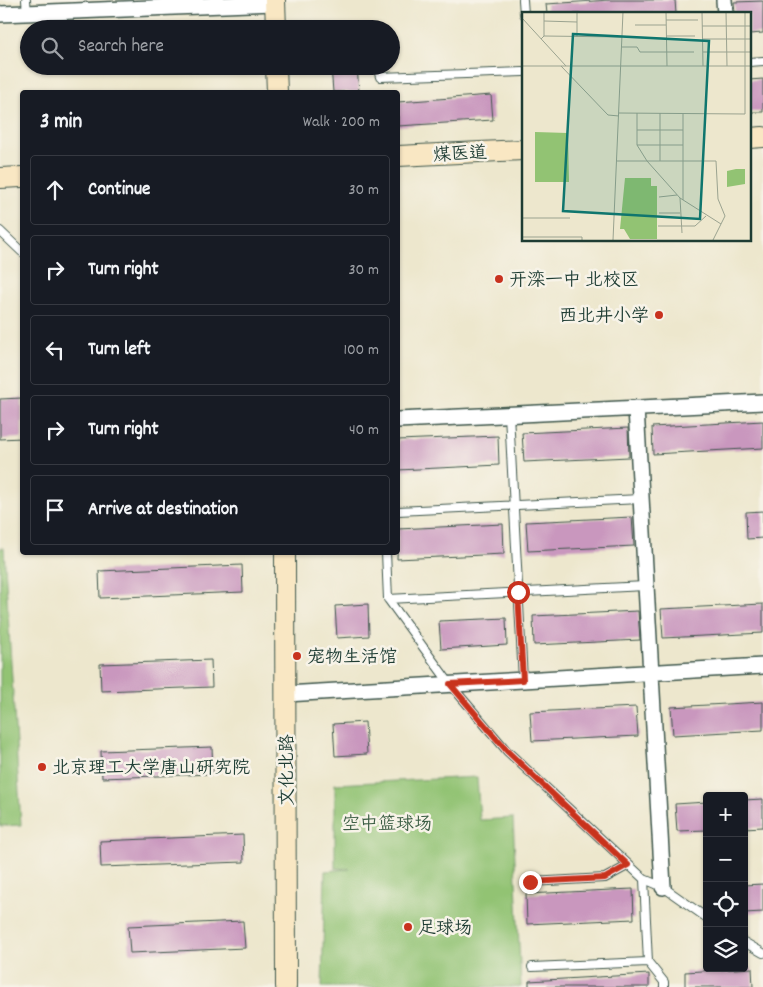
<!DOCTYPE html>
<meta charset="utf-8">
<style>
body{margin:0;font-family:Dekko,"LXGW WenKai TC",sans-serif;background:#20242c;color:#f1f3f6}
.controls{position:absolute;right:15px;bottom:15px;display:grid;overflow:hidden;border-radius:5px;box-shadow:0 1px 4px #0004}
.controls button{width:45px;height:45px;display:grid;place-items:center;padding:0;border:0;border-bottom:1px solid #363941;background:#171b24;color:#f1f3f6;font:25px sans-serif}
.stop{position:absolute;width:15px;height:15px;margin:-11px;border:4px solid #c8321e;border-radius:50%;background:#fff}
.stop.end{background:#c8321e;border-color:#fff;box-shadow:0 1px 5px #0008}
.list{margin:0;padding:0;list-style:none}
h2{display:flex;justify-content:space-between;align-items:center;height:65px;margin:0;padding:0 20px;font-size:21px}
h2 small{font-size:16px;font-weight:400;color:#9ea1a6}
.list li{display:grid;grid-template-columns:32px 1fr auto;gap:15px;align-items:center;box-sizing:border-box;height:70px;margin:0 10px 10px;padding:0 10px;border:1px solid #363941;border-radius:5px}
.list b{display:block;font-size:19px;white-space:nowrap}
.list em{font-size:16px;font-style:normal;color:#9ea1a6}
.icon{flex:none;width:28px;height:28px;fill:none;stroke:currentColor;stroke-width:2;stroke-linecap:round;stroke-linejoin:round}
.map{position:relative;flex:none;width:763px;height:987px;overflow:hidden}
.search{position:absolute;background:#171b24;box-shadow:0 1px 4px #0004;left:20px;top:20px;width:380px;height:55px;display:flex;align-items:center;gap:12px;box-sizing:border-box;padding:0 18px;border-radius:28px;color:#9ea1a6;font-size:19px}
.panel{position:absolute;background:#171b24;box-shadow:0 1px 4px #0004;left:20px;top:90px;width:380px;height:465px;border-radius:5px}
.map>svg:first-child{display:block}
.green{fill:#92c373;stroke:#588054}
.building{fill:#c997be}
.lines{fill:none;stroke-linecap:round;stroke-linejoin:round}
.lane-casing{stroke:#3e564b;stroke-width:10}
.street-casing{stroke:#3e564b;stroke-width:18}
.secondary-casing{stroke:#3e564b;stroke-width:22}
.lane{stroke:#fff;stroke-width:8}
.street{stroke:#fff;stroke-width:15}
.secondary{stroke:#f9e7c3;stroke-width:20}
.route{stroke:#c8321e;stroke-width:6}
.poi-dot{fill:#c8321e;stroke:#f7f3e8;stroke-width:2}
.labels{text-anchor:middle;stroke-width:5;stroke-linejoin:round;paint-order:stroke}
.street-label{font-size:18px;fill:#1f3d34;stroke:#f7f3e8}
.poi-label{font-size:18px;fill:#1f3d34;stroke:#f7f3e8;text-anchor:start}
.park-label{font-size:18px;fill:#3c5e44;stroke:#f7f3e8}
.inset-road{fill:none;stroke:#9ba390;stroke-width:1}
.view{fill:#0f766e;fill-opacity:0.15;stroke:#0f766e;stroke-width:2.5}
.inset-edge{fill:none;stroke:#1f3d34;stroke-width:2.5}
</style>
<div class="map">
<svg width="763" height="987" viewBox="0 0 763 987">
<rect width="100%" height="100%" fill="#f7f3e8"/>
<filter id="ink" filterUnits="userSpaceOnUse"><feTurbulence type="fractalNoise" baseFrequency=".02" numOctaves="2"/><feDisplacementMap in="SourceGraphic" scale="10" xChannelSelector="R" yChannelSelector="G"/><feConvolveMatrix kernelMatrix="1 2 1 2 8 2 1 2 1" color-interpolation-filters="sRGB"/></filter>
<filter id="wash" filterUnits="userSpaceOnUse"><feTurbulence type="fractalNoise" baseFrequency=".0096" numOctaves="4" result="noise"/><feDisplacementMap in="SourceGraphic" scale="20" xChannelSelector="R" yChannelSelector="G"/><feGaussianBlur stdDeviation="1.12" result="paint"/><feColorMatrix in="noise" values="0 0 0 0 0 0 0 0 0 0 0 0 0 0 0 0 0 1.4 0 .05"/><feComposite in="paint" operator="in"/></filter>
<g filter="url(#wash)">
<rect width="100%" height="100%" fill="#ede7cd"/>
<!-- green -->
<path class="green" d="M0 548H4L21 825 0 826Z
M477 777 480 820 513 818 521 987H322L325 871 350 869 335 868V784Z"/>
<g id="blocks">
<!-- building -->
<path class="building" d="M610 0H675L676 14H547L546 4Z
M763 1V33L749 34V14H735L734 2Z
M331 66H357L359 92H333Z
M763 79V112H749V80Z
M491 95 493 120 398 126V102Z
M22 398V438L0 439V399Z
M763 421V448L653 454 652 427Z
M628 428 629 457 524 462 522 433Z
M498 436 499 465 398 470V440Z
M763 511V538L747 539 746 512Z
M632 517 634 546 528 551 526 522Z
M503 524 504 554 397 559 398 529Z
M242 565 243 592 100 598 99 571Z
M368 604 369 636 337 638 335 606Z
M763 604V633L663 638 661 609Z
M638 611 640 640 534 645 533 616Z
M506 618 507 645 441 649 439 621Z
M211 660 212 687 101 691 100 664Z
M763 702V730L673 735 671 707Z
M636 707 638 736 532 741 530 712Z
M365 722 367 754 335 756 333 724Z
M212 747 213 774 102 778 101 751Z
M763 799V827L744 828V800Z
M707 802V830L677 831 675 804Z
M243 835 244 862 101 867 100 841Z
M763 884V912L744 913V885Z
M633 889 634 919 527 924 526 894Z
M243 921 245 948 130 953 128 926Z
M752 968 753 987H685V972Z
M649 974V987H529V981Z"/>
</g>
</g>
<g filter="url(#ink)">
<use href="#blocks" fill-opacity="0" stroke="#3e564b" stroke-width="1"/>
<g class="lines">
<defs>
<path id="lane" d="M26 0 27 13
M523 0 524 14
M749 62 763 61
M377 66 380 77 523 72
M0 231 22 252
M509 414 523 680
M398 511 640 499
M386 552 388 599 450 684 507 751 644 879 663 887 707 918
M388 599 645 586
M644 879 648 962 664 982V987
M530 882 605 878 629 865
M744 942 763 953
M532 967 648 962"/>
<path id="street" d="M724 0 725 14
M0 14 275 3
M636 408 663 887
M398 420 763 402
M286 694 763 666"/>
<path id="secondary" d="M275 0 276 29
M276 66 277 92
M749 138 763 137
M398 156 523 150
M0 178 22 177
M285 552 286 987"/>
</defs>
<!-- lane casing -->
<use href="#lane" class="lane-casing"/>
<!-- street casing -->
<use href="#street" class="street-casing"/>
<!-- secondary casing -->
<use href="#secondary" class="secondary-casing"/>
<!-- lane -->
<use href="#lane" class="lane"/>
<!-- street -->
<use href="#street" class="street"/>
<!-- secondary -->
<use href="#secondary" class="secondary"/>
</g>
</g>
<g class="lines" filter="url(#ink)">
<!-- route -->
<path class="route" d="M518 592 523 680 450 684 507 751 628 865 605 878 530 882"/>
</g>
<!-- markers -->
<g class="poi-dot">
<circle cx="499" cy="279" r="5"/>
<circle cx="659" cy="315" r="5"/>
<circle cx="297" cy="656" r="5"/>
<circle cx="42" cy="767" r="5"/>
<circle cx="408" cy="927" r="5"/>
</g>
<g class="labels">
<!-- street labels -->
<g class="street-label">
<text transform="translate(460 153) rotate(-3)" y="6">煤医道</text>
<text transform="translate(286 770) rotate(-90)" y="6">文化北路</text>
</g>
<!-- poi labels -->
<g class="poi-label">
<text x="509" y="285">开滦一中 北校区</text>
<text x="649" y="321" text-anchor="end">西北井小学</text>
<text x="307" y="662">宠物生活馆</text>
<text x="52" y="773">北京理工大学唐山研究院</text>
<text x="418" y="933">足球场</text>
</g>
<!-- park labels -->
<g class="park-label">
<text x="387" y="829">空中篮球场</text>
</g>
</g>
<!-- overview -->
<g transform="translate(522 12)">
<rect width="229" height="229" fill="#ede7cd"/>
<path d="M13 120 46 121 47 170H13ZM214 157H223V172L205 175V159ZM103 166H129V174H135V227H108L102 217H98Z" fill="#92c373"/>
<path class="inset-road" d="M22 0V24M55 0V25M144 0 145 54M180 0 181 54M180 0H229M204 0 205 54M0 6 44 54M144 8H176M22 9 55 10M113 13H144M180 14H229M144 24H173M19 27 22 24 100 25M181 27H229M100 35H115L118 40H172M181 40H229M0 54H229M39 54 86 103 97 104M97 101 223 102V0M115 101V133L125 149 158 186 199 212M138 101V149M161 101V188M115 118H161M115 133H161M95 149H194L196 187 203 204 191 228M137 185 155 183M158 186 160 221M137 201H158M0 206H48M136 214H173L184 204M0 225H60V228M91 228 101 0"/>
<path class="view" d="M51 22 187 29 178 207 41 199Z"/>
<rect width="229" height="229" class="inset-edge"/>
</g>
</svg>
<div class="controls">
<button>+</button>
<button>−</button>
<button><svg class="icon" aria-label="locate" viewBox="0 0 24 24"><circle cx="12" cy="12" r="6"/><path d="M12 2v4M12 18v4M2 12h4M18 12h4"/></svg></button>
<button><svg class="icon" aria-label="layers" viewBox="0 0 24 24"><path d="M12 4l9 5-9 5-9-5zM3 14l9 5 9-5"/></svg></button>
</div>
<div class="stop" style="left:518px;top:592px"></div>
<div class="stop end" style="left:530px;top:882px"></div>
<div class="search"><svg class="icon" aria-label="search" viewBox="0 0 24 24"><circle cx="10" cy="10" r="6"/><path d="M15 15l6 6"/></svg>Search here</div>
<section class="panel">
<h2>3 min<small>Walk · 200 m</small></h2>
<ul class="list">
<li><svg class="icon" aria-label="ahead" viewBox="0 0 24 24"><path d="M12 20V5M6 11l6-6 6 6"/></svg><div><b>Continue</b></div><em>30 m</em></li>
<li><svg class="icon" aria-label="right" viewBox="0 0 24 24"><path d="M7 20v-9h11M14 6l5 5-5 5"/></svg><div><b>Turn right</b></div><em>30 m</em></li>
<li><svg class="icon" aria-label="left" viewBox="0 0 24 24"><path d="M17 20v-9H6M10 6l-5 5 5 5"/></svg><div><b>Turn left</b></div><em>100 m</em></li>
<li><svg class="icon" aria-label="right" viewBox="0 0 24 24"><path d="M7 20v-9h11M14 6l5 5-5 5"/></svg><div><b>Turn right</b></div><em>40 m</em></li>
<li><svg class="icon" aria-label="arrive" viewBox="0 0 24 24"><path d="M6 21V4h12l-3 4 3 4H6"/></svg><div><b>Arrive at destination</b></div></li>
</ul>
</section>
</div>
